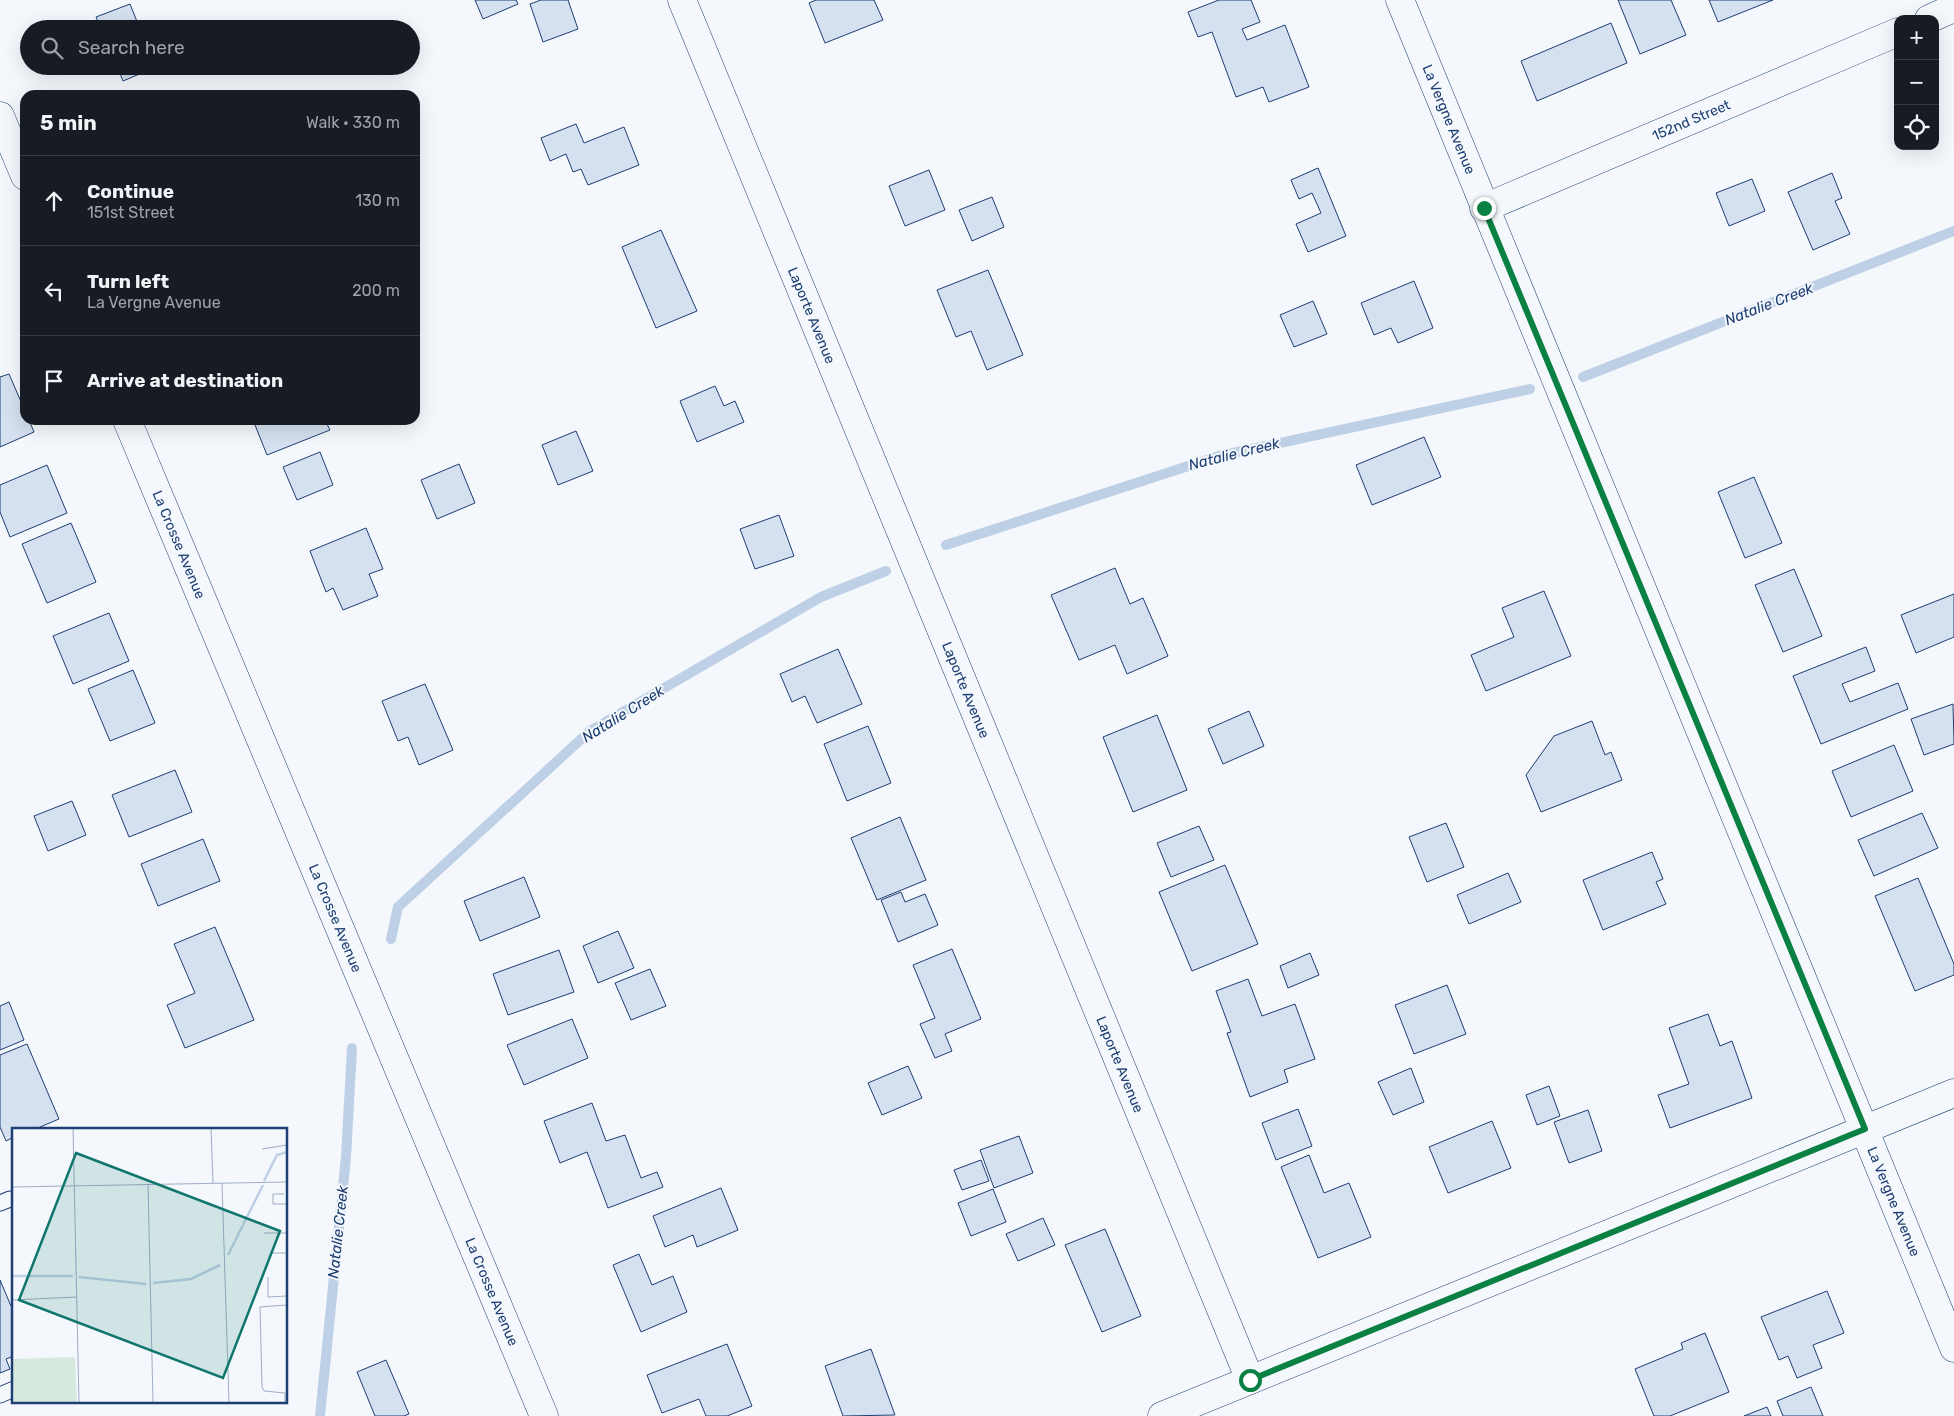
<!DOCTYPE html>
<meta charset="utf-8">
<style>
body{margin:0;font-family:Rubik,sans-serif;background:#242831;color:#f1f3f6}
.controls{position:absolute;right:15px;top:15px;display:grid;overflow:hidden;border-radius:10px;box-shadow:0 5px 20px #0002}
.controls button{width:45px;height:45px;display:grid;place-items:center;padding:0;border:0;border-bottom:1px solid #363941;background:#171b24;color:#f1f3f6;font:25px sans-serif}
.stop{position:absolute;width:15px;height:15px;margin:-11px;border:4px solid #0b8043;border-radius:50%;background:#fff}
.stop.end{background:#0b8043;border-color:#fff;box-shadow:0 1px 5px #0008}
.list{margin:0;padding:0;list-style:none}
h2{display:flex;justify-content:space-between;align-items:center;height:65px;margin:0;padding:0 20px;font-size:21px}
h2 small{font-size:16px;font-weight:400;color:#9ea1a6}
.list li{display:grid;grid-template-columns:32px 1fr auto;gap:15px;align-items:center;box-sizing:border-box;height:90px;padding:0 20px;border-top:1px solid #363941}
.list b{display:block;font-size:19px;white-space:nowrap}
.list p{margin:0;font-size:16px;white-space:nowrap;color:#9ea1a6}
.list em{font-size:16px;font-style:normal;color:#9ea1a6}
.icon{flex:none;width:28px;height:28px;fill:none;stroke:currentColor;stroke-width:2;stroke-linecap:round;stroke-linejoin:round}
.map{position:relative;flex:none;width:1954px;height:1416px;overflow:hidden}
.search{position:absolute;background:#171b24;box-shadow:0 5px 20px #0002;left:20px;top:20px;width:400px;height:55px;display:flex;align-items:center;gap:12px;box-sizing:border-box;padding:0 18px;border-radius:28px;color:#9ea1a6;font-size:19px}
.panel{position:absolute;background:#171b24;box-shadow:0 5px 20px #0002;left:20px;top:90px;width:400px;height:335px;border-radius:15px}
.map>svg:first-child{display:block}
.lines{fill:none;stroke-linecap:round;stroke-linejoin:round}
.stream{stroke:#bed0e5;stroke-width:10}
.building{fill:#d5e0f0;stroke:#1d3f73}
.service-casing{stroke:#1d3f73;stroke-width:17}
.minor-casing{stroke:#1d3f73;stroke-width:29}
.tertiary-casing{stroke:#1d3f73;stroke-width:29}
.service{stroke:#f4f7fb;stroke-width:15}
.minor{stroke:#f4f7fb;stroke-width:28}
.tertiary{stroke:#f4f7fb;stroke-width:28}
.route{stroke:#0b8043;stroke-width:6}
.labels{text-anchor:middle;stroke-width:4;stroke-linejoin:round;paint-order:stroke}
.street-label{font-size:14px;fill:#1d3f73;stroke:#f4f7fb}
.water-label{font-size:15px;font-style:italic;fill:#1d3f73;stroke:#f4f7fb}
.inset-river{fill:none;stroke:#bed0e5;stroke-width:2.5}
.inset-road{fill:none;stroke:#9eadc5;stroke-width:1}
.view{fill:#0f766e;fill-opacity:0.15;stroke:#0f766e;stroke-width:2.5}
.inset-edge{fill:none;stroke:#1d3f73;stroke-width:2.5}
</style>
<div class="map">
<svg width="1954" height="1416" viewBox="0 0 1954 1416">
<rect width="100%" height="100%" fill="#f4f7fb"/>
<g class="lines">
<!-- stream -->
<path class="stream" d="M1583 377 1954 231
M946 545 1219 456 1530 389
M391 939 398 907 590 731 821 597 886 571
M320 1416 346 1157 352 1048"/>
</g>
<!-- building -->
<path class="building" d="M475 0H516L518 4 483 19Z
M541 0H568L578 29 543 42 530 4Z
M816 0H874L883 20 825 43 809 3Z
M1219 0H1251L1260 22 1242 29 1247 40 1285 25 1309 87 1269 102 1263 87 1236 97 1212 32 1198 37 1188 12Z
M1618 0H1671L1686 35 1640 54Z
M1709 0H1773L1718 22Z
M130 4 140 29H101L96 17Z
M1611 23 1627 63 1537 101 1521 61Z
M117 66H156V67L123 81Z
M576 124 584 143 624 127 639 165 588 185 581 169 573 172 566 154 550 161 541 138Z
M1318 168 1346 236 1308 252 1296 224 1321 213 1312 193 1299 199 1291 180Z
M929 170 945 210 905 226 889 186Z
M1832 173 1842 198 1835 201 1850 234 1813 250 1788 192Z
M1752 179 1765 211 1729 226 1716 193Z
M992 197 1004 227 972 241 959 210Z
M661 230 697 311 656 328 622 247Z
M988 270 1023 355 987 370 971 331 956 337 937 290Z
M1414 281 1433 328 1398 343 1391 328 1374 335 1361 303Z
M1313 301 1327 334 1294 347 1280 315Z
M9 374 25 411V420H29L34 432 0 447V377Z
M715 386 724 406 735 401 744 422 697 442 680 401Z
M253 420H325L330 430 267 455Z
M576 431 593 471 558 485 542 445Z
M1424 437 1441 477 1372 505 1356 465Z
M320 452 333 485 297 500 283 467Z
M459 464 475 503 437 519 421 480Z
M47 465 67 513 10 537 0 512V485Z
M1754 477 1782 543 1745 558 1718 492Z
M779 515 794 556 755 569 740 529Z
M71 523 96 582 47 603 22 544Z
M366 528 383 569 369 574 378 596 343 610 333 588 326 592 310 551Z
M1115 568 1130 604 1143 598 1168 656 1127 674 1115 645 1079 660 1051 595Z
M1794 569 1822 636 1783 652 1755 585Z
M1544 591 1571 656 1486 691 1471 655 1514 637 1502 608Z
M1954 594V637L1916 653 1901 615Z
M109 613 129 661 73 684 53 636Z
M1866 647 1875 671 1842 684 1850 702 1898 683 1908 709 1821 744 1793 676Z
M838 649 862 704 817 723 805 696 792 702 780 674Z
M133 670 155 723 110 741 88 689Z
M425 684 453 750 419 765 408 737 398 741 382 701Z
M1953 704 1954 744 1924 755 1911 719Z
M1249 711 1264 746 1223 764 1208 729Z
M1157 715 1187 790 1133 812 1103 737Z
M1592 721 1605 755 1611 752 1622 780 1541 812 1526 775 1554 736Z
M868 726 891 783 847 801 824 744Z
M1894 745 1913 791 1851 817 1832 771Z
M175 770 192 812 129 837 112 795Z
M72 801 86 835 48 851 34 816Z
M1922 813 1938 848 1874 876 1858 840Z
M900 817 926 880 877 900 851 838Z
M1446 823 1464 867 1427 882 1409 837Z
M1199 826 1214 860 1171 877 1157 843Z
M203 839 220 881 158 906 141 864Z
M1652 852 1663 879 1656 882 1666 904 1603 930 1583 880Z
M1225 865 1258 944 1192 971 1159 892Z
M1508 873 1521 902 1469 924 1457 895Z
M524 877 540 917 480 941 464 901Z
M1918 878 1954 964V975L1915 991 1875 896Z
M901 892 905 902 925 894 938 925 898 942 881 900Z
M215 927 254 1020 185 1048 167 1005 195 993 174 944Z
M618 931 634 968 598 983 583 946Z
M952 949 981 1019 945 1034 952 1051 935 1058 920 1024 935 1018 913 965Z
M559 950 574 992 508 1015 493 974Z
M1310 953 1319 975 1288 988 1280 966Z
M650 969 666 1006 631 1020 615 983Z
M1248 979 1262 1016 1295 1004 1315 1059 1284 1070 1288 1082 1250 1097 1227 1033 1231 1032 1216 991Z
M1447 985 1466 1034 1414 1054 1395 1005Z
M9 1002 24 1040 0 1050V1006Z
M1708 1014 1720 1046 1732 1041 1752 1098 1670 1128 1658 1095 1689 1084 1669 1028Z
M572 1019 588 1058 524 1085 507 1045Z
M27 1044 59 1119 33 1130H14V1137L6 1141 0 1127V1055Z
M908 1066 922 1098 882 1115 868 1083Z
M1411 1068 1424 1102 1393 1115 1378 1082Z
M1549 1086 1560 1116 1537 1125 1526 1095Z
M592 1103 606 1141 625 1135 641 1178 657 1172 663 1187 608 1208 587 1152 560 1163 544 1121Z
M1298 1109 1312 1146 1276 1160 1262 1123Z
M1588 1110 1602 1151 1569 1163 1554 1122Z
M1492 1121 1511 1168 1448 1193 1429 1147Z
M1019 1136 1033 1173 994 1188 980 1150Z
M1309 1155 1324 1193 1349 1183 1371 1237 1318 1258 1281 1167Z
M981 1160 989 1181 962 1190 954 1170Z
M721 1188 738 1230 697 1247 693 1235 665 1247 653 1216Z
M993 1189 1006 1222 971 1236 958 1203Z
M1043 1218 1055 1245 1018 1261 1006 1234Z
M1105 1229 1141 1316 1102 1332 1065 1245Z
M639 1254 652 1285 673 1276 687 1312 641 1332 613 1265Z
M0 1280 11 1306 14 1305V1356L6 1359 10 1369 0 1373Z
M1827 1291 1844 1333 1813 1345 1822 1368 1797 1378 1788 1356 1779 1360 1761 1317Z
M1705 1333 1729 1392 1670 1416H1654L1635 1369 1683 1349 1681 1343Z
M727 1344 752 1406 727 1416H706L699 1399 662 1413 647 1375Z
M871 1349 895 1415 843 1416 825 1366Z
M386 1360 409 1414 404 1416H375L357 1372Z
M1811 1387 1823 1416H1783L1777 1401Z
M1767 1407 1771 1416H1744Z"/>
<g class="lines">
<defs>
<path id="service" d="M0 1203 10 1199
M0 1395 14 1389"/>
<g id="minor">
<path id="s1" d="M682 0 1250 1380"/>
<path id="s2" d="M1400 0 1954 1348"/>
<path d="M1929 19 1954 8"/>
<path d="M0 116 25 176"/>
<path id="s3" d="M1484 208 1898 32"/>
<path id="s4" d="M127 420 544 1416"/>
</g>
<path id="tertiary" d="M1162 1416 1954 1093"/>
</defs>
<!-- service casing -->
<use href="#service" class="service-casing"/>
<!-- minor casing -->
<use href="#minor" class="minor-casing"/>
<!-- tertiary casing -->
<use href="#tertiary" class="tertiary-casing"/>
<!-- service -->
<use href="#service" class="service"/>
<!-- minor -->
<use href="#minor" class="minor"/>
<!-- tertiary -->
<use href="#tertiary" class="tertiary"/>
</g>
<g class="lines">
<!-- route -->
<path class="route" d="M1250 1380 1865 1129 1484 208"/>
</g>
<g class="labels">
<!-- street labels -->
<g class="street-label">
<text dy="5" stroke="none"><textPath href="#s2" startOffset="129">La Vergne Avenue</textPath></text>
<text dy="5" stroke="none"><textPath href="#s3" startOffset="225">152nd Street</textPath></text>
<text dy="5" stroke="none"><textPath href="#s1" startOffset="341">Laporte Avenue</textPath></text>
<text dy="5" stroke="none"><textPath href="#s4" startOffset="135">La Crosse Avenue</textPath></text>
<text dy="5" stroke="none"><textPath href="#s1" startOffset="746">Laporte Avenue</textPath></text>
<text dy="5" stroke="none"><textPath href="#s4" startOffset="540">La Crosse Avenue</textPath></text>
<text dy="5" stroke="none"><textPath href="#s1" startOffset="1151">Laporte Avenue</textPath></text>
<text dy="5" stroke="none"><textPath href="#s2" startOffset="1299">La Vergne Avenue</textPath></text>
<text dy="5" stroke="none"><textPath href="#s4" startOffset="945">La Crosse Avenue</textPath></text>
</g>
<!-- water labels -->
<g class="water-label">
<text transform="translate(1769 304) rotate(-21)" y="5">Natalie Creek</text>
<text transform="translate(1234 454) rotate(-14)" y="5">Natalie Creek</text>
<text transform="translate(623 714) rotate(-32)" y="5">Natalie Creek</text>
<text transform="translate(338 1232) rotate(-84)" y="5">Natalie Creek</text>
</g>
</g>
<!-- overview -->
<g transform="translate(12 1128)">
<rect width="275" height="275" fill="#f4f7fb"/>
<path d="M63 229 65 275H2L0 231Z" fill="#d7e8df"/>
<path class="inset-river" d="M252 53 265 27 275 24M216 127 251 57M0 148H61M67 149 134 156M141 155 179 151 208 137"/>
<path class="inset-road" d="M61 0 67 275M199 0 201 55M250 21 275 17M210 55 217 275M136 56 141 275M0 59 275 54M272 66H261V76H275M252 105H275M258 125H275M256 149V169L275 168M0 172 65 169M273 275V265L252 263 250 259 248 179 275 177"/>
<path class="view" d="M64 25 268 103 211 250 7 172Z"/>
<rect width="275" height="275" class="inset-edge"/>
</g>
</svg>
<div class="controls">
<button>+</button>
<button>−</button>
<button><svg class="icon" aria-label="locate" viewBox="0 0 24 24"><circle cx="12" cy="12" r="6"/><path d="M12 2v4M12 18v4M2 12h4M18 12h4"/></svg></button>
</div>
<div class="stop" style="left:1250px;top:1380px"></div>
<div class="stop end" style="left:1484px;top:208px"></div>
<div class="search"><svg class="icon" aria-label="search" viewBox="0 0 24 24"><circle cx="10" cy="10" r="6"/><path d="M15 15l6 6"/></svg>Search here</div>
<section class="panel">
<h2>5 min<small>Walk · 330 m</small></h2>
<ul class="list">
<li><svg class="icon" aria-label="ahead" viewBox="0 0 24 24"><path d="M12 20V5M6 11l6-6 6 6"/></svg><div><b>Continue</b><p>151st Street</p></div><em>130 m</em></li>
<li><svg class="icon" aria-label="left" viewBox="0 0 24 24"><path d="M17 20v-9H6M10 6l-5 5 5 5"/></svg><div><b>Turn left</b><p>La Vergne Avenue</p></div><em>200 m</em></li>
<li><svg class="icon" aria-label="arrive" viewBox="0 0 24 24"><path d="M6 21V4h12l-3 4 3 4H6"/></svg><div><b>Arrive at destination</b></div></li>
</ul>
</section>
</div>
